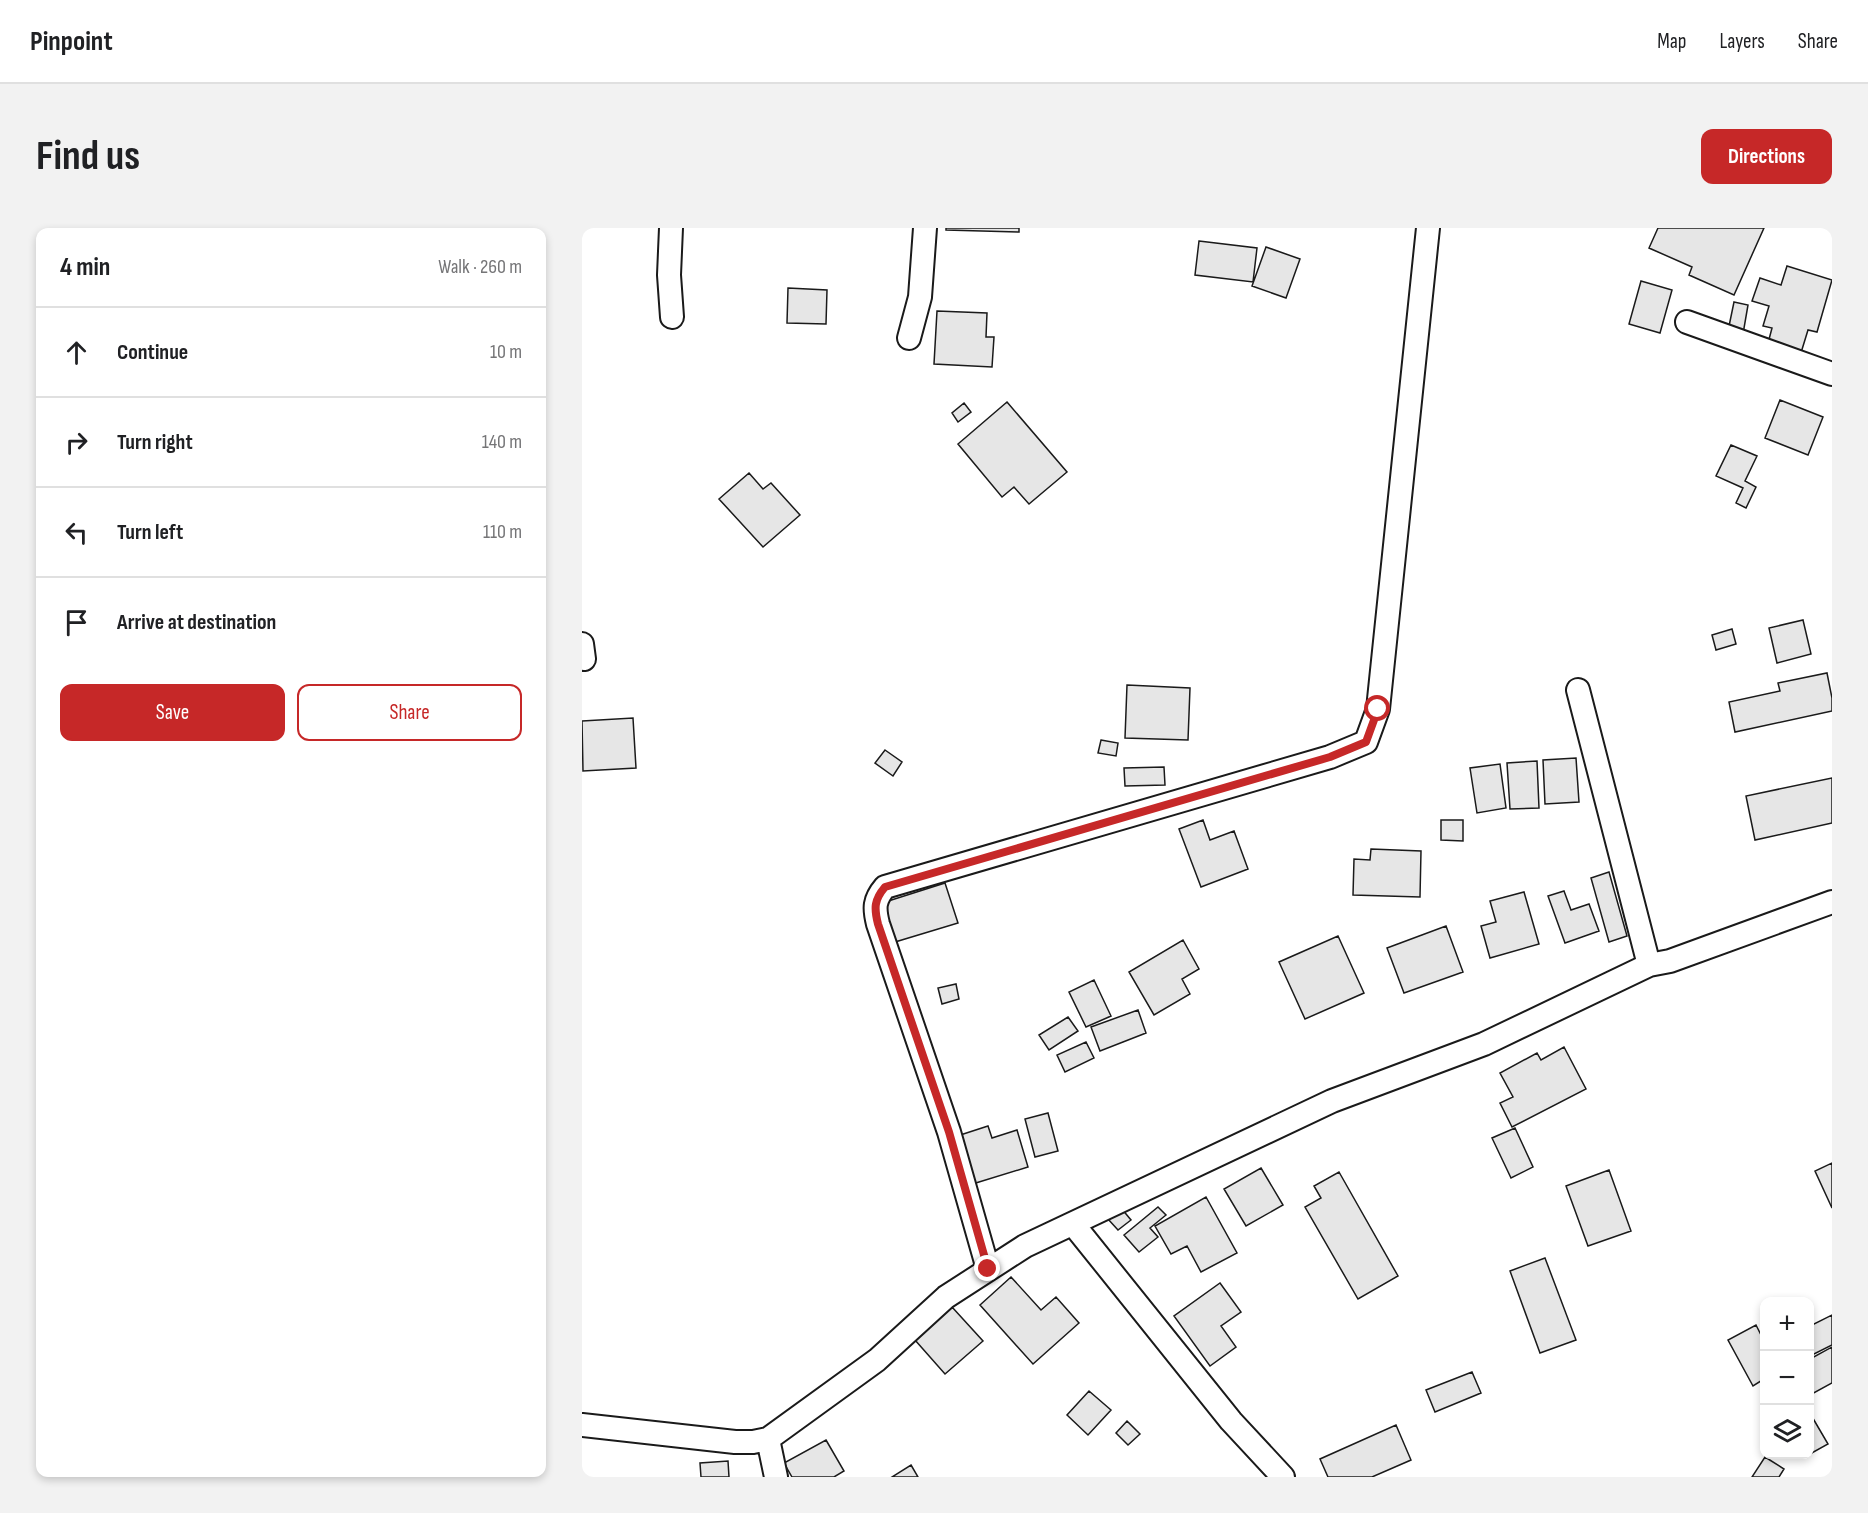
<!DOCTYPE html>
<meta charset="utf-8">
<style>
body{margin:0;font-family:"Sofia Sans Condensed",sans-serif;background:#f2f2f2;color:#202124}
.controls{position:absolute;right:18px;bottom:18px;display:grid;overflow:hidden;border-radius:12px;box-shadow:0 3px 9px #0003}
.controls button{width:54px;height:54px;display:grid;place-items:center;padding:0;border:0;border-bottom:2px solid #e0e0e0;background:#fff;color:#202124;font:30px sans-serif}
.stop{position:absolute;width:18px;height:18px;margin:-14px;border:4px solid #c62828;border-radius:50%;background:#fff}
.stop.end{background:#c62828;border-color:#fff;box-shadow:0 2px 6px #0008}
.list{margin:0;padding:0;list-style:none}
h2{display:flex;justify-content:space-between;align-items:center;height:78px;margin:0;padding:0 24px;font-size:26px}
h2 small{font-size:20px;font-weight:400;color:#757577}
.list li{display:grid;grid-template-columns:39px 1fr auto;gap:18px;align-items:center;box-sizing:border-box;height:90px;padding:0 24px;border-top:2px solid #e0e0e0}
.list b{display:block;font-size:22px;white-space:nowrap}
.list em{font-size:20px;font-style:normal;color:#757577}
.actions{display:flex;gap:12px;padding:18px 24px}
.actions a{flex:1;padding:14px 0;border:2px solid #c62828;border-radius:12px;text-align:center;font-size:21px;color:#c62828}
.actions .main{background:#c62828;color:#fff}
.icon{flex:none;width:33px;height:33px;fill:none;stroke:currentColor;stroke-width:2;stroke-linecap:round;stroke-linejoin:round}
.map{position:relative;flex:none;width:1250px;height:1249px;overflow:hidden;border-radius:12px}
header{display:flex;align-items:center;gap:36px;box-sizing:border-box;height:84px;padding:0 30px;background:#fff;border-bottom:2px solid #e0e0e0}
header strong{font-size:28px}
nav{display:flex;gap:33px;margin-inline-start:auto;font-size:21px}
.intro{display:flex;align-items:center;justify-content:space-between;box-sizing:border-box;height:144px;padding:0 36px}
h1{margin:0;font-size:42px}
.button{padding:15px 27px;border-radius:12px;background:#c62828;color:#fff;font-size:21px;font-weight:700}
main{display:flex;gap:36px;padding:0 36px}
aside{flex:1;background:#fff;border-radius:12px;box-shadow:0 3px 9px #0003}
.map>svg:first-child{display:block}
.building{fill:#e6e6e6;stroke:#1a1a1a;stroke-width:1.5}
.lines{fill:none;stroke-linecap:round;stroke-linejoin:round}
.street-casing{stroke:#1a1a1a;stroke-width:26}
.street{stroke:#fff;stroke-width:22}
.route{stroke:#c62828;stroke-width:8}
</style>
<header>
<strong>Pinpoint</strong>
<nav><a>Map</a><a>Layers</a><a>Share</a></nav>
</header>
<div class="intro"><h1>Find us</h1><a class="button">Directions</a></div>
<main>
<aside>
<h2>4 min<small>Walk · 260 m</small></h2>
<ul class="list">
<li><svg class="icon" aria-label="ahead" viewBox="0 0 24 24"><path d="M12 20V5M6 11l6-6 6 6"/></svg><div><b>Continue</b></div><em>10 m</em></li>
<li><svg class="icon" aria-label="right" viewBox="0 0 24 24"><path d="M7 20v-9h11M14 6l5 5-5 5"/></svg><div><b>Turn right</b></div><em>140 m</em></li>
<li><svg class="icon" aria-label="left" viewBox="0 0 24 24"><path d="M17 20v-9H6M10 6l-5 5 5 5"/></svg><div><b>Turn left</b></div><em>110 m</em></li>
<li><svg class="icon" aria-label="arrive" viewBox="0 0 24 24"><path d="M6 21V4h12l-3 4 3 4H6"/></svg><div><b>Arrive at destination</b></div></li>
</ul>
<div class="actions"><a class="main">Save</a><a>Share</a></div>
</aside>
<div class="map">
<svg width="1250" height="1249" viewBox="0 0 1250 1249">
<rect width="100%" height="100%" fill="#fff"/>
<!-- building -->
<path class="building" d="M364 0H437V4L364 2Z
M1076 0H1182L1152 67 1107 47 1110 39 1067 20Z
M617 13 675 20 671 54 613 47Z
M684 19 718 31 704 70 670 58Z
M1205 38 1250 52 1235 104 1226 102 1218 128 1185 119 1190 100 1181 98 1187 78 1170 73 1178 50 1199 57Z
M1059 53 1090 62 1078 105 1047 96Z
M206 60 245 62 244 96 205 95Z
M1152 74 1166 77 1161 106 1146 103Z
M355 83 405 85 404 109H412L410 139 352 136Z
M1198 172 1241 189 1226 227 1183 210Z
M425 174 485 244 447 276 432 259 420 269 376 216Z
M382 175 389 184 376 194 370 185Z
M1149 217 1175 228 1163 253 1174 259 1164 280 1154 275 1161 260 1134 248Z
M167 245 181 261 189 255 218 287 181 319 137 271Z
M1221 392 1229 426 1195 435 1187 400Z
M1150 401 1154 416 1134 422 1130 407Z
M1245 445 1250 470V483L1153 504 1147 474 1198 463 1196 455Z
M545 457 608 460 606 512 543 510Z
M51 490 54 540 1 543 0 493Z
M519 512 536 515 534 528 516 525Z
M303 522 320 534 311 548 293 535Z
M994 530 997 574 963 576 961 532Z
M955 533 957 580 928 581 925 535Z
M918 536 924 580 895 585 888 540Z
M582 539 583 557 543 558 542 540Z
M1250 550V595L1173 612 1164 568Z
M621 592 628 612 652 603 666 641 619 659 597 601Z
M859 592H881V613L859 612Z
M789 621 839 623 838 669 771 667 772 631 788 632Z
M1027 644 1045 708 1027 714 1009 650Z
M363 655 376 695 313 714 300 675Z
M982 663 989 682 1007 676 1017 703 983 715 966 668Z
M942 664 957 716 908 730 899 698 914 694 908 673Z
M864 698 881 744 822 765 805 720Z
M756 708 782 765 723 791 697 734Z
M601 712 617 741 600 751 608 766 572 787 547 744Z
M512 752 529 788 504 799 487 764Z
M374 756 377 771 360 776 356 760Z
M556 782 564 805 518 823 509 799Z
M486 789 496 803 467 822 457 807Z
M504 814 512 830 483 844 475 827Z
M982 819 1004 861 930 899 918 875 931 869 918 845 955 825 959 832Z
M466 885 476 923 453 929 443 891Z
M406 898 410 910 435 902 446 939 384 958 369 910Z
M933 900 951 939 929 950 910 910Z
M1250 935V980L1233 943Z
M679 940 701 977 664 998 642 961Z
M1027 942 1049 1003 1006 1018 984 958Z
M757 944 816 1048 776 1071 723 979 739 970 732 958Z
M624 969 655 1025 619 1044 605 1018 589 1026 573 998Z
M576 979 584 987 568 1000 576 1009 557 1024 542 1007Z
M539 980 549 992 536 1002 526 991Z
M963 1030 994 1112 958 1125 928 1043Z
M429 1049 459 1082 474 1069 497 1095 451 1136 398 1077Z
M638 1055 659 1084 639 1098 654 1119 628 1138 592 1088Z
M370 1079 401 1113 363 1146 333 1112Z
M1250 1087V1117L1228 1128V1098Z
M1174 1097 1182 1113V1151L1171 1158 1146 1112Z
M1250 1119V1155L1228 1167V1131Z
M890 1144 899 1165 853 1184 844 1162Z
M507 1163 529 1182 506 1207 485 1187Z
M1229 1187 1246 1216 1228 1226V1188Z
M545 1193 558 1206 546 1217 534 1205Z
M814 1197 829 1232 790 1249H746L738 1231Z
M244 1212 262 1243 252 1249H210L202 1235Z
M1183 1229 1202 1241 1197 1249H1170Z
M146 1233 147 1249H119L118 1235Z
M329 1237 336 1249H310Z"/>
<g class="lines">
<defs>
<path id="street" d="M89 0 87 47 90 89
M1105 94 1250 146
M327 110 338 69 343 0
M0 416 2 431
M996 462 1067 737
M491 996 649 1193 701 1249
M406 1041 367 904 296 696C292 680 292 672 303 659L748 529 784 514 796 481 846 0
M0 1197 153 1214H171L186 1211 295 1132 364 1069 443 1018 750 873 902 816 1067 737 1088 733 1250 674
M186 1211 194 1249"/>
</defs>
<!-- street casing -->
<use href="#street" class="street-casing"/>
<!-- street -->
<use href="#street" class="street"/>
</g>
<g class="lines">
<!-- route -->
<path class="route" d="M406 1041 367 904 296 696C292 680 292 672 303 659L748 529 784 514 796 481"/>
</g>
</svg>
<div class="controls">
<button>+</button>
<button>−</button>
<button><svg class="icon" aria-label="layers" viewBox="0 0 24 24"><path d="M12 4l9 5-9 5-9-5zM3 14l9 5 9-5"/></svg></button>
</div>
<div class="stop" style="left:796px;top:481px"></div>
<div class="stop end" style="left:406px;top:1041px"></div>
</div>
</main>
